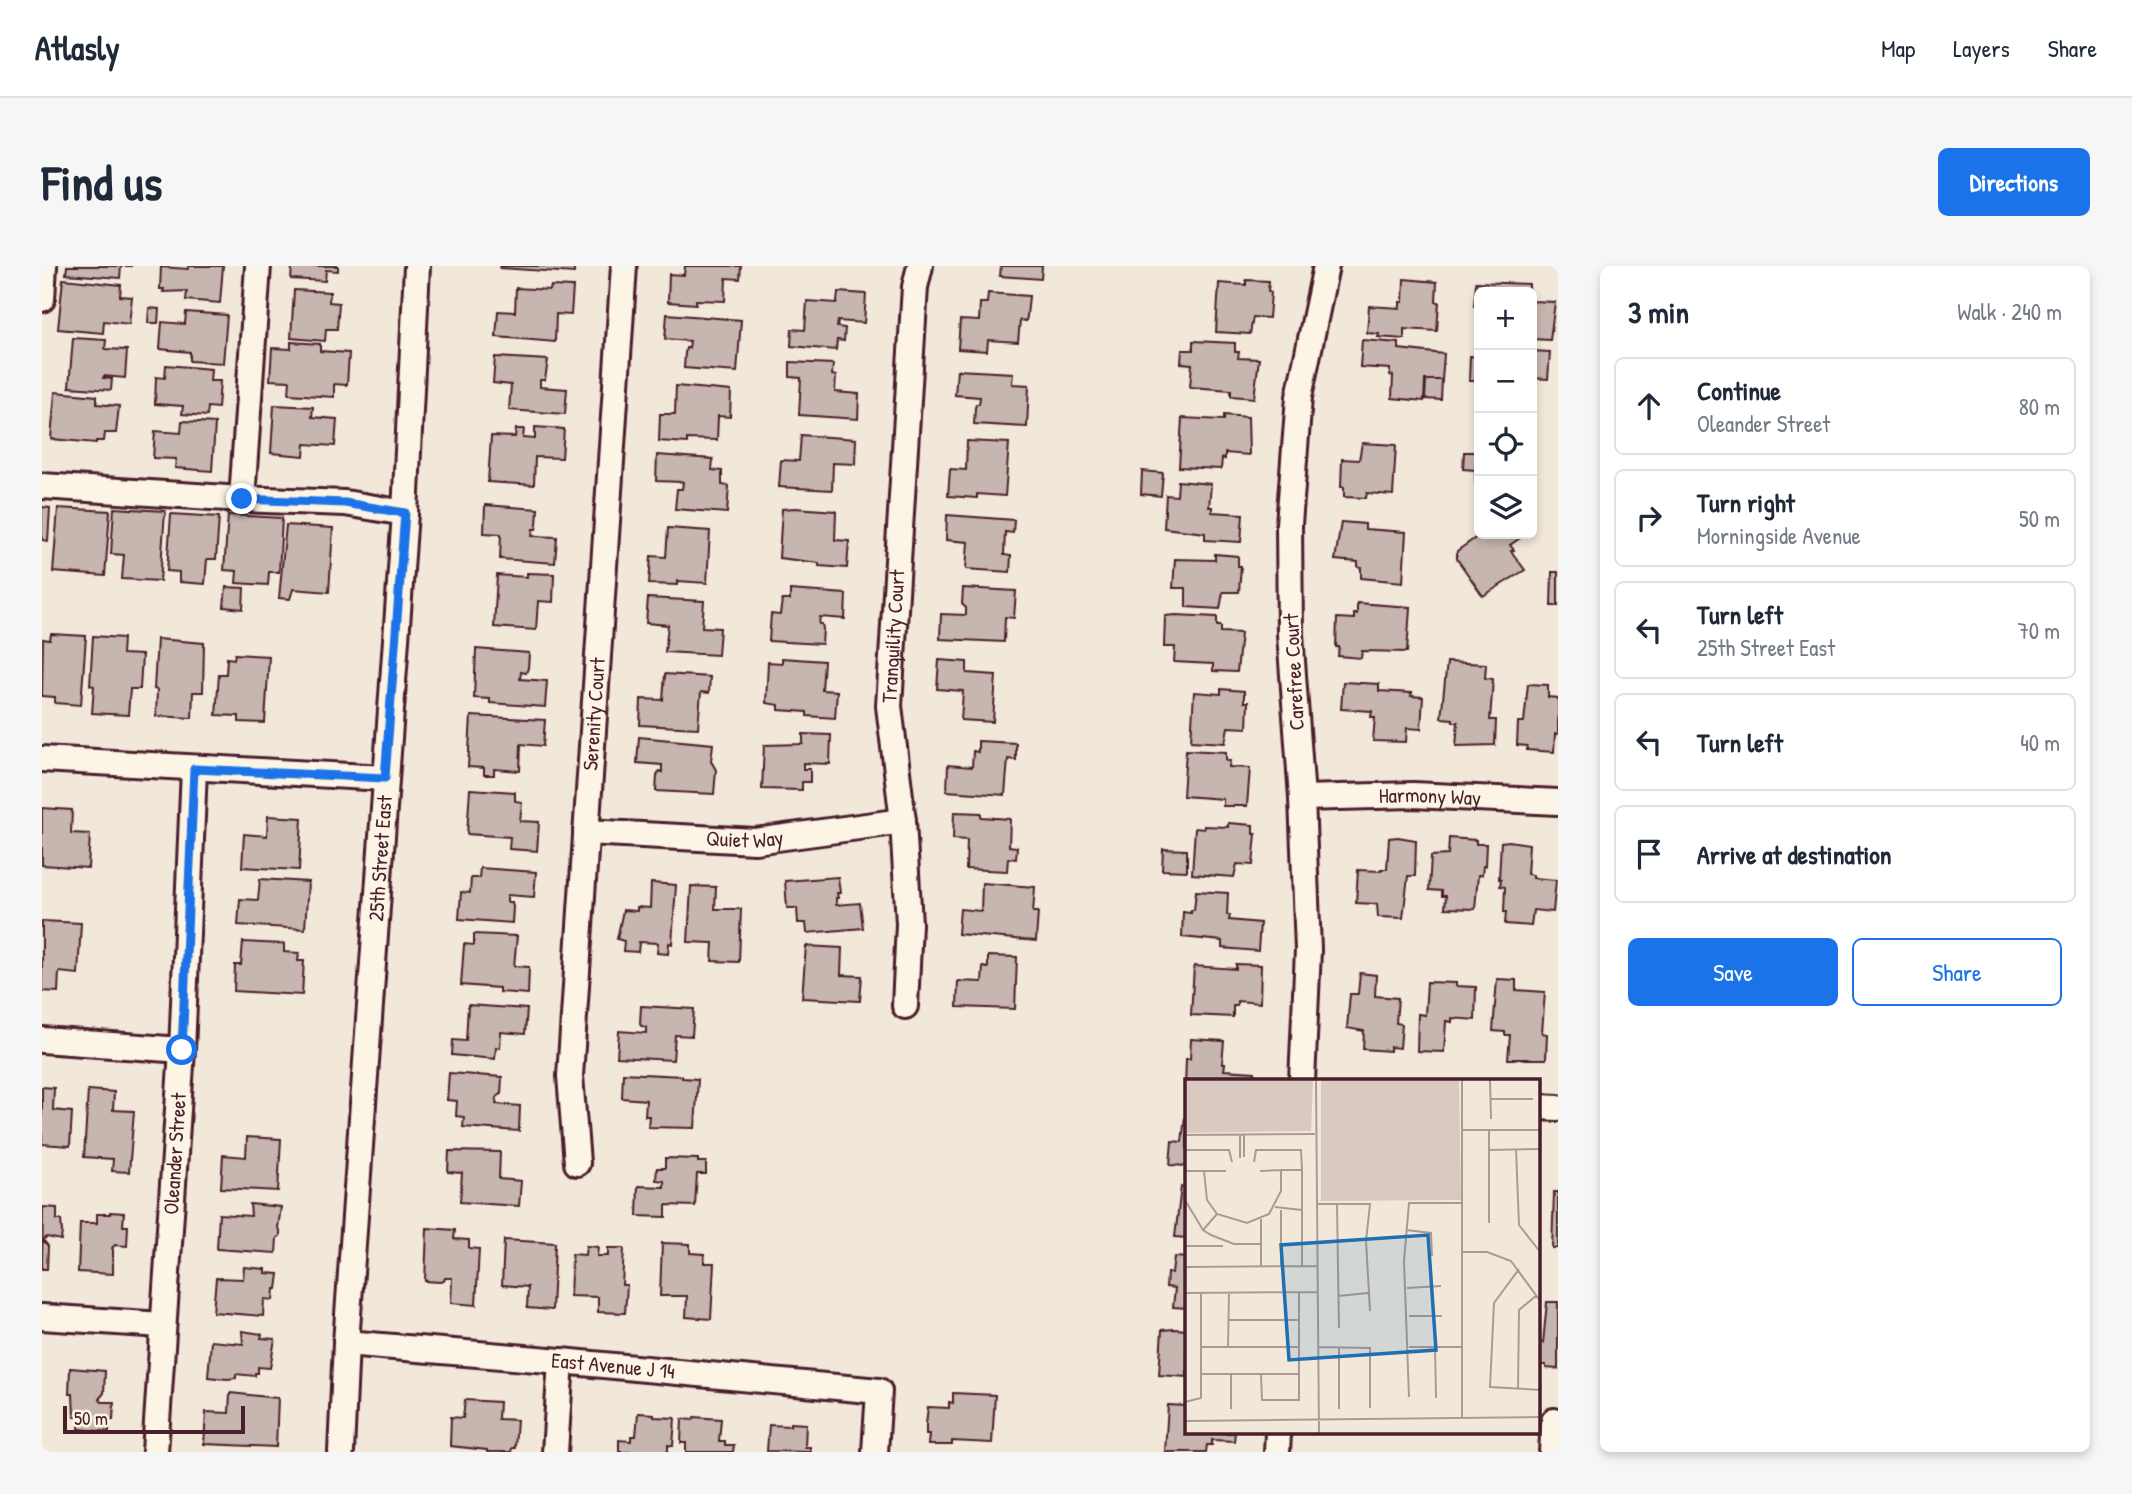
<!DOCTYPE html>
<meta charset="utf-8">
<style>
body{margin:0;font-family:"Patrick Hand",sans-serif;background:#f6f6f7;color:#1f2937}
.controls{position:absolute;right:21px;top:21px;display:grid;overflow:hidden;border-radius:10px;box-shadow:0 4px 10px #0003}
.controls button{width:63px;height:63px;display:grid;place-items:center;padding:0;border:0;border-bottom:2px solid #e0e1e3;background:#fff;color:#1f2937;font:35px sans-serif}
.scale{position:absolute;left:21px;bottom:18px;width:182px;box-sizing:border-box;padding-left:7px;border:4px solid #4a1f2b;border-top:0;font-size:19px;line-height:24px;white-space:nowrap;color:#4a1f2b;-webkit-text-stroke:5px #fcf5e5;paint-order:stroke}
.stop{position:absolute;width:21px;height:21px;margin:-16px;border:5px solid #1a73e8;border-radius:50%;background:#fff}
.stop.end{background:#1a73e8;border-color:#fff;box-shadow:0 2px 7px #0008}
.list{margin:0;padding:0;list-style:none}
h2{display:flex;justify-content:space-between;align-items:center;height:91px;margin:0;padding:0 28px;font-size:30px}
h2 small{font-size:23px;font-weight:400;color:#747a83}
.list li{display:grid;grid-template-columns:46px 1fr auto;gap:21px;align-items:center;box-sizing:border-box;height:98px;margin:0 14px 14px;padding:0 14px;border:2px solid #e0e1e3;border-radius:10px}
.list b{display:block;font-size:26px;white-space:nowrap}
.list p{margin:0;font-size:23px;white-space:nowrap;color:#747a83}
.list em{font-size:23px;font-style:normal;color:#747a83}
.actions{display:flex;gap:14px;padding:21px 28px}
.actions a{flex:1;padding:16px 0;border:2px solid #1a73e8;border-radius:10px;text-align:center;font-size:24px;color:#1a73e8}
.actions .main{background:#1a73e8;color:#fff}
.icon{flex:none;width:38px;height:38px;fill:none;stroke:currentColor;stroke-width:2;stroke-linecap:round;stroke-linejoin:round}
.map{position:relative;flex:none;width:1516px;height:1186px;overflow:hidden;border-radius:10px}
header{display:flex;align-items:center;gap:42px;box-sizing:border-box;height:98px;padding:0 35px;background:#fff;border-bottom:2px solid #e0e1e3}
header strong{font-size:33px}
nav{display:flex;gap:38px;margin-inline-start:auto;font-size:24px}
.intro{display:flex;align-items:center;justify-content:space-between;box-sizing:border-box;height:168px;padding:0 42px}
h1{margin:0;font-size:49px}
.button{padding:18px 32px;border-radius:10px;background:#1a73e8;color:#fff;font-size:24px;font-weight:700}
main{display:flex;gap:42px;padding:0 42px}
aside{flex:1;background:#fff;border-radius:10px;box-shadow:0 4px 10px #0003}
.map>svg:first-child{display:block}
.building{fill:#c7b6af;stroke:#4a1f2b;stroke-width:2}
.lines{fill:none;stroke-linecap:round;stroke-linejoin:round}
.minor-casing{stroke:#4a1f2b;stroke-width:30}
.minor{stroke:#fcf5e5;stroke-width:24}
.route{stroke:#1a73e8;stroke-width:9}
.labels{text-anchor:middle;stroke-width:5;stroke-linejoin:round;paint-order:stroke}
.street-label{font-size:21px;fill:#4a1f2b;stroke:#fcf5e5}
.inset-road{fill:none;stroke:#ae9894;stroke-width:2}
.view{fill:#1f6fb2;fill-opacity:0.15;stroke:#1f6fb2;stroke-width:3.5}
.inset-edge{fill:none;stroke:#4a1f2b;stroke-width:3.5}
</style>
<header>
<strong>Atlasly</strong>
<nav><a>Map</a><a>Layers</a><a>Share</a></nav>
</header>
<div class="intro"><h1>Find us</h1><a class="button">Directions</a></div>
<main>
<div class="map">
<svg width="1516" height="1186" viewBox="0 0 1516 1186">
<rect width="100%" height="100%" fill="#f1e8da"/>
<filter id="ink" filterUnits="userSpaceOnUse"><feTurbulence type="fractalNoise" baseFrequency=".0143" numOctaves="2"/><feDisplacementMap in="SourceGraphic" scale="14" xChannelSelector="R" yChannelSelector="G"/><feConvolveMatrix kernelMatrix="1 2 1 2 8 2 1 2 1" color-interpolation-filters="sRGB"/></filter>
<g filter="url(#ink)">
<!-- building -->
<path class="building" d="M25 0H90H79L78 12 24 8Z
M146 0H181L178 37 144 34 145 25 121 26 122 23H118L119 1 146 3Z
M250 0H296V5L284 4 283 15 249 13Z
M459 0H532V7L458 2Z
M643 0H699L698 13 684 12 683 35 654 34V38L626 36 627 8 642 9Z
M959 0H1000L999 13 958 10Z
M21 13 79 19 78 30 90 31 87 58 62 55 61 67 16 63Z
M1362 13 1395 16 1394 36H1397L1395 65 1362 63V73L1336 71 1337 68 1325 67 1327 40 1358 42V36H1361Z
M1204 14 1227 15 1226 25 1229 26 1227 52 1211 51 1208 68 1174 66 1177 17 1204 19Z
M1434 16 1487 18V26H1437V40H1432Z
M509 20 531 21 529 49 514 48 513 76 454 71 456 45 473 46 474 22 508 24Z
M252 24 288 26 287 36 297 37 295 63H284L283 75 249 72Z
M796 26 824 28 822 57 796 55 795 61 803 62 802 75 795 74 794 84 749 80 750 63 763 64 765 35 795 37Z
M946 27 987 30 985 50 984 55 978 54 976 76 946 74 945 85 916 83 918 54 937 55 938 37H945Z
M1490 30V35L1513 36 1508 74 1490 73Z
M107 42 117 43 116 57H106Z
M144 46 185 49 181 97 148 95V86L118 83 120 56 143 58Z
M625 48 699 54 695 106 642 102 643 87 644 82H647L648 75 623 73Z
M31 72 64 74 63 83 85 84 83 112 62 110 61 112 70 113 69 124 27 121Z
M1320 74 1357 77V83L1402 88 1400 114H1383L1382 135 1350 132 1351 110 1348 109V103L1318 101Z
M1151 75 1193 77V86H1197L1196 92 1217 93 1212 132 1189 130V124L1148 121 1150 98 1139 97 1140 84H1151Z
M249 76 278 78V85L307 87 305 119 292 118V131L247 128 248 115 228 114 230 82 249 83Z
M1490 85 1508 86 1506 113 1490 112Z
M1428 90 1437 91V118L1436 115H1427Z
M453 91 506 94 503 114H498V121L525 123 523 148 467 144 469 119 451 117Z
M748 96 791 98 790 109 794 110 793 126 817 128 816 153 757 149 759 112 748 111Z
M124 99 169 103 168 115H178L176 142 166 141 165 150 140 148 141 140 113 138 114 111 123 112Z
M915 104 971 107 970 118 987 119 985 161 932 158 933 142 934 138H937L938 131 913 129Z
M1386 114H1400L1399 134 1383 133 1384 115Z
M634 120 689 125 688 151 676 150 675 174 645 173V177L617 175 618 148H633Z
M13 126 55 130V138L77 140 74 167H63L62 175H54V177L9 173Z
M232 139 271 141 270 151 295 153 293 180 263 178 262 190 229 187Z
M1182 149 1206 151 1207 189 1183 187V193L1180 192 1179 203 1137 201 1140 152 1182 154Z
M140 155 173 157 170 205 133 202 134 193 111 192 113 165 139 167Z
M493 161 522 163 520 192 493 191 492 219 446 216 449 170 473 171 474 163H482L481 172 493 173Z
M759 169 814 173 813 198 791 197 790 224 737 221 739 194 757 195Z
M1435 169H1437V218L1433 217V204L1421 203 1422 186H1434Z
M925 175 967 177 963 230 935 228V232L906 230 908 203 924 204Z
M1320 177 1354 179 1351 229 1325 227 1324 232 1302 231V221H1299L1300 193 1317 194Z
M615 189 671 193 670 204 680 205V219L687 220 685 247 633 243 635 223H640L641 216 614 215Z
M1100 205 1121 207 1119 230 1099 228Z
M1136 215 1169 218 1167 241H1170V246L1201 248 1199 276 1163 274V267L1122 262 1124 229 1135 230Z
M443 239 496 243 495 259 494 263H491L490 270 515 271 513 297 458 293 459 268 442 267Z
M0 241 8 242 6 275 0 274Z
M16 242 68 245 63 310 11 306Z
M72 242 123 245 118 315 80 313 82 289 69 288Z
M753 242 794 245 793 274 807 275 805 302 777 300V297L737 292 740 243Z
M129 248 177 251 174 293H165L163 318 137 316V306L125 305Z
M186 249 240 252 237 306H227L226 319 194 317 195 305 182 304Z
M905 249 972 254 971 267 963 266 962 289 969 290 968 306 924 303 926 276 904 274Z
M1299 256 1323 258V263L1364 266 1361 316 1319 312V302L1316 301V296L1293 294Z
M244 259 291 262 287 326 251 323 248 333 237 332Z
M626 262 668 265 665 317 636 315V319L607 318 609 290 624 291Z
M1439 268H1484L1468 279 1472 284 1469 285 1483 304 1441 330 1415 293V285Z
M1173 288 1196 290V300H1199L1197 326H1181L1178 343 1144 341V322H1131L1133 293 1173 294Z
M1510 306H1516V340H1509Z
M485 307 512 308 511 336 496 335 494 364 452 361 455 309 485 311Z
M184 321 202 322 201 343 182 341Z
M921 322 974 325 972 352 963 351 962 376 898 373 899 348 924 349V342L920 338Z
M748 324 804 328 803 353 778 351 777 358H780L781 363 780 378 727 375 729 348 738 349 740 334H748Z
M606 332 662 335 660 361 678 362 676 389 623 386 626 359 604 357Z
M1315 337 1368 341 1365 386 1320 385 1319 392 1296 390 1297 381H1294L1295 352 1312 353V348H1315Z
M1134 349 1175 351V360H1179V366L1199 367 1195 406 1171 405V398L1132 396 1133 381H1122L1123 350Z
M9 368 44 370 39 439 13 437V431L0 430 1 373 8 374Z
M51 370 81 372 80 388 100 389 98 423H88L86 449 50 447 52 420 48 419Z
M115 373 162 377 161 426H151L150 452 114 450 115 424 112 423Z
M434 383 487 387 486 402 484 407 479 406 478 413 505 415 503 441 448 437V433L432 432Z
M193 388 227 390 223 457 197 456V450L174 449 177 408H184L185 392 192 393Z
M740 392 782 395 780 424 795 425 793 452 765 450V446L737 444V439L724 437 726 396 740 397Z
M897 394 925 396V407L954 409 951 456 919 454 921 425 895 423Z
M1405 396 1444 398 1443 412 1451 413 1448 454H1454L1453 479 1414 480 1416 456H1411V453L1399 452Z
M623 408 668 411 667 427 659 426 656 462 598 459 599 433 621 434Z
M1301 416 1337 418V425L1370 427 1369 430 1381 431 1379 463 1365 462 1364 476 1331 475 1333 451H1329L1330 445 1299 443Z
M1486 418 1506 419V431L1516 432V468H1513L1512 486 1485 484V480L1475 479 1476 456H1482Z
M1179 423 1202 425V436H1206L1205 462 1186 461 1183 477 1149 475 1152 426 1179 428Z
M429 450 503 454 501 480 479 478 478 505 452 503V509H442V502L426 501Z
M761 468 789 469 788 498 761 497V503H768V516H760V524L720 523 722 479 761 478Z
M597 471 671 478 669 495 674 504 672 528 614 525 615 510 617 505 620 506V499L595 497Z
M936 475 974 477V494L966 493 963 529 905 525 906 499 930 501 931 485 936 486Z
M1144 484 1184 486V494L1188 495 1187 501 1208 502 1205 540H1181V533L1141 530Z
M428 523 473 526V535L480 536 478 555 497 556 495 585 467 583 468 571 425 568Z
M0 542 30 544 29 567 48 568 46 602 0 599Z
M912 546 939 547V551L968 553 967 580 975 581 974 593 966 592 965 605 924 603 925 574 911 573Z
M226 550 260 552 257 604 200 601 202 568 225 570Z
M1186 557 1211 559V568H1214L1211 599 1195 598 1192 611 1150 608 1153 562 1162 563V560L1186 561Z
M1356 571 1374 574 1373 610H1366L1361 652 1336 651 1335 638 1314 637 1316 604 1339 605V603H1345L1347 572Z
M1407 572 1434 574V578H1444L1443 600H1441L1440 609H1436L1433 643 1403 642 1404 630H1400V625L1387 624 1389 590 1406 589Z
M1467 575 1487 578 1485 608 1491 609V612L1514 614 1511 646 1491 644 1489 660 1463 658 1464 646H1462L1463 621 1458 620 1459 613H1457L1459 576Z
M1121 583 1145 584V605L1120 604Z
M438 602 494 606 492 631 465 629V636H470L471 641 470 657 417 653 419 626 428 627 429 612H437Z
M796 611 798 627H795L796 632H794V639L818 637 821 662 765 667 764 657H756L755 642H745L743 615Z
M218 613 266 616 263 663 196 659 198 633 216 634Z
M609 617 634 619 630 678 627 677 626 688 615 687 616 677 597 676 596 686 581 685 582 675 575 673 581 644 595 645V641L608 642Z
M940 617 993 621 991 646H996L994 675 916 668 918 643 939 645Z
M649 620 674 621 673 643H699L697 696 670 695 671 677 646 676Z
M1154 625 1186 627 1185 649H1188L1187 654 1218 657 1216 685 1180 682V675L1140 671 1141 646 1149 647V644H1152Z
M0 655 39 657 36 708 17 706 16 726 0 725Z
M432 668 475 670 472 700 487 701 486 728 457 726V722L419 719 422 678 432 679Z
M201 676 242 678V686L257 687 256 695H262L260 729 192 725 193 699H199Z
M764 680 800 682 799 709 820 710 818 735 760 732Z
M946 690 975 691 973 743 915 741 916 715 940 716 941 701 946 702Z
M1194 698 1219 699 1218 737 1195 735V740H1191V751L1149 749 1152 700 1194 703Z
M1318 707 1334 709 1333 730 1356 732 1354 757 1360 758 1358 782 1348 781V785L1321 783 1322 765 1305 762 1308 728H1316Z
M1455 713 1474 714V724L1503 726 1500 767 1505 768 1504 793H1466L1468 769H1463V766L1451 765Z
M1385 716 1414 717V720L1434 721 1433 754 1410 752V756L1404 755 1402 786 1375 785 1376 748 1383 749Z
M426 739 485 743 483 768 459 766 458 782 454 781 453 793 410 789 411 774 424 775Z
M599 740 652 743 650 770 633 769 631 794 575 791 577 765 604 767V761L599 760 598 757Z
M1149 773 1182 775 1180 798H1183L1182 804 1213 806 1214 815H1145V822H1143L1144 793H1148Z
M407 807 460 811 459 828 455 831 454 838 478 840 477 865 421 861 422 851 414 850 415 835 405 834Z
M581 807 640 810V812L656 813 653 862 606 861 607 850H603L604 834 580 832Z
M0 821 12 822 11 844 30 846 28 880 0 878Z
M46 824 72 826 71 844 92 845 87 906 70 905 71 893 42 891Z
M1143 851H1145V900L1128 899 1130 875 1140 876Z
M205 871 239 873 236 925 179 922 181 889 204 891Z
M407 885 458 886 457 913 479 915 477 940 418 936 420 907 406 906Z
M623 892 656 893V896H664V908H655L653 940 624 939V951L595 950 596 920 622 921V915L614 914 615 902H623Z
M1139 921 1145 922V972L1133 971Z
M1512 926H1516V982H1510Z
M208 938 239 941 236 962 238 964V970L235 972 234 987 175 983 177 948 209 950Z
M1 941 15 942V954H19L20 966 19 974 5 971 1 974 6 980 5 1003H0Z
M68 946 82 947 81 960H86L85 980 73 979 70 982 71 984V1008L36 1006 38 957H55V948H68Z
M385 962 413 964 412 973 427 974V982L437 983 434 1039 409 1037 410 1012H403L402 1015 398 1016 383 1015Z
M462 974 513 977 510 1044 485 1042 486 1021 460 1019Z
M620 977 648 978V987L662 988V997H672L669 1053 644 1051 645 1030H618Z
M544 980 556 981 555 990H566V982H582L580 1019H585L583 1047 556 1046V1031L528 1030 530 988 543 989Z
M1132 991 1145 992V1042L1131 1041 1133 1022 1124 1021 1125 1007H1130Z
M202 1001 223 1003V1007L237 1008 235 1023H232L231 1034 222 1033 221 1050 171 1046 174 1012 201 1013Z
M1505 1036H1516V1103L1504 1102V1099H1497V1076L1501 1077Z
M1132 1063 1145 1064V1111L1117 1109 1120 1064Z
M200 1065 220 1068 219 1072 233 1073 228 1102 216 1101V1107H213V1110L194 1108V1112L185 1113 166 1111 169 1075 201 1078Z
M28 1102 63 1105 62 1127 57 1133 60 1136H72L71 1154H67V1166L37 1163 38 1151H32L31 1128H27Z
M188 1127 236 1132 234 1181 162 1178 164 1146 187 1147Z
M911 1127 953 1129 950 1177 910 1175V1179H886L887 1168H884V1158L886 1141 907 1142V1136L911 1137Z
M423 1134 457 1136 456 1153 475 1154 473 1182H470L469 1186H445V1184L408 1180 409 1151 421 1152Z
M1126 1139 1145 1140V1167H1193L1192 1175 1170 1174V1179H1165L1164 1186H1123Z
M596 1147 612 1148V1151L633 1152 631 1180 626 1179V1186H577V1174L589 1175V1170H594Z
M652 1151 679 1153 677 1175H683V1179H692L691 1186H644V1177H639L640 1153 651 1154Z
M748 1157 764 1158 763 1181H768V1186H770L725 1185 727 1159 748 1160Z"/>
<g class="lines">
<defs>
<g id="minor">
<path d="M0 33 2 0"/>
<path d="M0 220 200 233 303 237 363 247"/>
<path d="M200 233 216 0"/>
<path d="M0 493 343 512"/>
<path id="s1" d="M1260 532 1371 529 1516 536"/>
<path id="s2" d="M544 566 713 575 861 555"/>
<path id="s3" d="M863 740 867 658 861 555 847 440 873 21 878 0"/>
<path d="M0 774 140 784"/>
<path d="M1260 815 1266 684 1260 532 1248 368 1247 258 1257 131 1284 0"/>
<path d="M1497 841 1516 842"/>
<path id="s4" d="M535 897 528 810 582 0"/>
<path d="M0 1051 120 1059"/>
<path id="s5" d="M304 1077 519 1095 837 1125 833 1186"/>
<path id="s6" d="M113 1186 140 784 152 503"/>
<path id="s7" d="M299 1186 304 1077 363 247 375 0"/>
<path d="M513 1186 519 1095"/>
<path d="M1235 1186 1236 1167"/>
<path d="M1510 1186 1512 1155"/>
</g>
</defs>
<!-- minor casing -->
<use href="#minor" class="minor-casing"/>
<!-- minor -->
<use href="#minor" class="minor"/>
</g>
</g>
<g class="lines" filter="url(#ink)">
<!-- route -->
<path class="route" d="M140 784 152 503 343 512 363 247 303 237 200 233"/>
</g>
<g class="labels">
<!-- street labels -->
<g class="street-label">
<text dy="7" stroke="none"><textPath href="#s3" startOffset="371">Tranquility Court</textPath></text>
<text transform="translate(1252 406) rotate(-93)" y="7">Carefree Court</text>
<text dy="7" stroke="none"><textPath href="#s4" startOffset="450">Serenity Court</textPath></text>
<text dy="7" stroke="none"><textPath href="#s1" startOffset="128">Harmony Way</textPath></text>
<text dy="7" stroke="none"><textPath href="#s2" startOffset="159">Quiet Way</textPath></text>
<text dy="7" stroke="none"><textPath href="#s7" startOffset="595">25th Street East</textPath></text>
<text dy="7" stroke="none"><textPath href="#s6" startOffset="299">Oleander Street</textPath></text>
<text dy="7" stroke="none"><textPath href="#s5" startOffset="268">East Avenue J 14</textPath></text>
</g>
</g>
<!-- overview -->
<g transform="translate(1143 813)">
<rect width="355" height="355" fill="#f1e8da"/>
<path d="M0 1H128L126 52 0 54ZM136 1H274L276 121 136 122Z" fill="#d8cac0"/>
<path class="inset-road" d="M131 1 134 355M277 1V339M305 1 306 40M305 20H348M277 51H356M304 51V144M0 56 130 55M55 56V79M331 70 334 146 356 174M0 71H44L47 83M304 71 356 70M59 78V56M69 83 71 71H116L117 91M96 91H117V187M0 92H41M19 92 22 121 32 135 62 144 84 135 96 112V91L75 92M0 121 18 151M131 125H185L181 162 185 232M152 125 154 249M90 128 117 131M96 131V187M32 135 18 151 26 156 49 165H76M76 140V187M221 151 246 154 247 177M0 167H38M277 173H302L326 182 356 223M0 188 133 187M334 190 309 224 305 308 356 311M222 209 256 207M0 214 132 213M153 217 183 214M224 237H257M43 241H115M16 268H115M43 268 44 214M133 268 185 269V329M224 268H277M250 268 251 319M154 269V330M16 295H115M46 295V330M76 295 77 321H114V214M333 311 334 231 352 216M224 318 219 182 224 124H277M0 323 16 319V214M0 342 356 338"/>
<path class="view" d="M243 156 251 271 104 281 96 166Z"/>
<rect width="355" height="355" class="inset-edge"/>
</g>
</svg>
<div class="controls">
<button>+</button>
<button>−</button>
<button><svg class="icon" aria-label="locate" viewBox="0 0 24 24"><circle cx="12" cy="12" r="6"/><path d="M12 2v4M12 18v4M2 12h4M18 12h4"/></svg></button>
<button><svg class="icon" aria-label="layers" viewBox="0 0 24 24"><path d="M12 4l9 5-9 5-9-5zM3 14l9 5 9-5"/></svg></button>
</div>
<div class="scale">50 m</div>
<div class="stop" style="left:140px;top:784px"></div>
<div class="stop end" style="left:200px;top:233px"></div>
</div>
<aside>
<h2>3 min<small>Walk · 240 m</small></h2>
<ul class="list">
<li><svg class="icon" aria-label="ahead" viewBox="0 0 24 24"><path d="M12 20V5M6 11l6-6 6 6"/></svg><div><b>Continue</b><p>Oleander Street</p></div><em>80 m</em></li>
<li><svg class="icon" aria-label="right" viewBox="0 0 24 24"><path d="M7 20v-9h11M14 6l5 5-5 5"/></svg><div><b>Turn right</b><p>Morningside Avenue</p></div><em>50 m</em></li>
<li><svg class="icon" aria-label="left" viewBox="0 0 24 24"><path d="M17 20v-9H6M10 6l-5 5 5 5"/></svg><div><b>Turn left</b><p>25th Street East</p></div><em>70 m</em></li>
<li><svg class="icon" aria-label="left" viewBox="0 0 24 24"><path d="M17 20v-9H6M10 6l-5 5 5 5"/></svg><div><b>Turn left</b></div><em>40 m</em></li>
<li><svg class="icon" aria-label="arrive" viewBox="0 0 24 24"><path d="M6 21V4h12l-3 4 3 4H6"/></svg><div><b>Arrive at destination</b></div></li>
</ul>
<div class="actions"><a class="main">Save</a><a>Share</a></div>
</aside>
</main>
